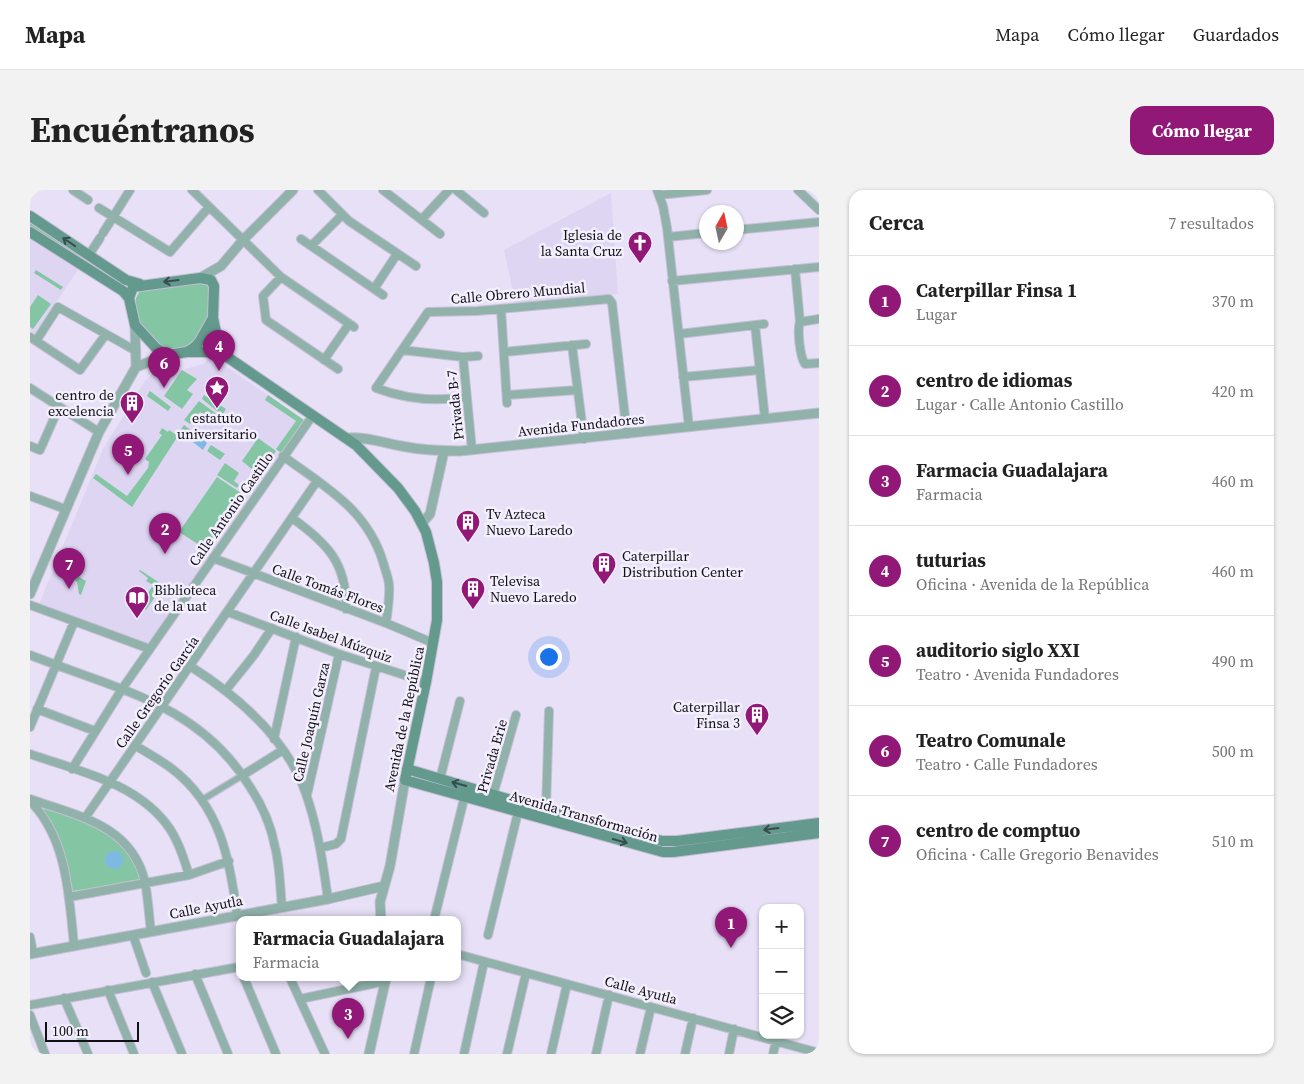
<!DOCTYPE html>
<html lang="es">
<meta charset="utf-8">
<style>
body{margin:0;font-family:"Source Serif 4",serif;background:#f2f2f2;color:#222}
.controls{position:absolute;right:15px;bottom:15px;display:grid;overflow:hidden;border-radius:10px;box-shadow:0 1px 4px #0004}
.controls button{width:45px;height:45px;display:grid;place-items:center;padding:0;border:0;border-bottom:1px solid #e0e0e0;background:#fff;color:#222;font:25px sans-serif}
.compass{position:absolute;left:669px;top:15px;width:45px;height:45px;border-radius:50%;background:#fff;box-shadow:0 1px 4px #0004;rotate:9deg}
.scale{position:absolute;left:15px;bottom:12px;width:94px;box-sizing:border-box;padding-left:5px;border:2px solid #120f17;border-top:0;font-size:14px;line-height:18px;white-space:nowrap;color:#120f17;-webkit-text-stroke:4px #f3effd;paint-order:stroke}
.you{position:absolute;left:518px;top:466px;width:18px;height:18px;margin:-12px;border:4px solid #fff;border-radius:50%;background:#1a73e8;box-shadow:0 0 0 8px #1a73e833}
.badge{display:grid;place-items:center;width:32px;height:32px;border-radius:50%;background:#911876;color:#fff;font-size:16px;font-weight:700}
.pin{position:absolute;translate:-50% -41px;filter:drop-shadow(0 1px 2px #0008)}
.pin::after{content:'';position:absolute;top:26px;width:18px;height:15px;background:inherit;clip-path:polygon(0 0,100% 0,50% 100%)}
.popup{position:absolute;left:206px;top:726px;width:225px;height:65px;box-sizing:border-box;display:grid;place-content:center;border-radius:10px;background:#fff;filter:drop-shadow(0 1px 4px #0005);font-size:16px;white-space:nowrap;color:#767676}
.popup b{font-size:19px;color:#222}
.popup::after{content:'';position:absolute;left:50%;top:100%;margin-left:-10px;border:10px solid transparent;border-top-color:#fff}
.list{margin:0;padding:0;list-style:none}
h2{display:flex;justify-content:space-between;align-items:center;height:65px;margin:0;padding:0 20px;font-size:21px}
h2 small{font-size:16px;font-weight:400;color:#767676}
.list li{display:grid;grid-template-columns:32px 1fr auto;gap:15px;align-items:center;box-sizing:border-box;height:90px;padding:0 20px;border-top:1px solid #e0e0e0}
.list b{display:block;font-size:19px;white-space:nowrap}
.list p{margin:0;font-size:16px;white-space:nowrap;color:#767676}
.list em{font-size:16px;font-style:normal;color:#767676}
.icon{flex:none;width:28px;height:28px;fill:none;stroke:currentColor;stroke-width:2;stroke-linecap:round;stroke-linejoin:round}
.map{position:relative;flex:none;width:789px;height:864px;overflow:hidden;border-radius:15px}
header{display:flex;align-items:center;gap:30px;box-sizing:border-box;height:70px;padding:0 25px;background:#fff;border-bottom:1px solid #e0e0e0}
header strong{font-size:24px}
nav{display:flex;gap:28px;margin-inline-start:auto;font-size:18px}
.intro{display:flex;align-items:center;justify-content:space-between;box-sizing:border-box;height:120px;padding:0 30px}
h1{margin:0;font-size:35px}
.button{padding:12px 22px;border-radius:15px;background:#911876;color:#fff;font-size:18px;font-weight:700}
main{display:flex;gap:30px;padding:0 30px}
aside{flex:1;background:#fff;border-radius:15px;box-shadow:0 1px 4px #0004}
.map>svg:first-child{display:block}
.built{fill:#ded5f3}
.green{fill:#84c6a4}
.water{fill:#7db9e3}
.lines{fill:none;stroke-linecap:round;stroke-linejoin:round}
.pedestrian-casing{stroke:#c5bfd3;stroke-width:8}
.minor-casing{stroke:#c5bfd3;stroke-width:10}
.tertiary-casing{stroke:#c5bfd3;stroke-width:11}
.secondary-casing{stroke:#c5bfd3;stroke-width:12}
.pedestrian{stroke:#90b2aa;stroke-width:5.5}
.minor{stroke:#90b2aa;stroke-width:8}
.tertiary{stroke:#90b2aa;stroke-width:9}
.secondary{stroke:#64998e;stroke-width:10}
.oneway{stroke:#374d4d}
.labels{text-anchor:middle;stroke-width:5;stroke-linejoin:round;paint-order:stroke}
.poi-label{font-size:14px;fill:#120f17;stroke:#f3effd;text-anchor:start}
.street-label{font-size:14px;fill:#120f17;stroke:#f3effd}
</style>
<header>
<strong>Mapa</strong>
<nav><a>Mapa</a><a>Cómo llegar</a><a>Guardados</a></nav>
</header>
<div class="intro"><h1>Encuéntranos</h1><a class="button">Cómo llegar</a></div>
<main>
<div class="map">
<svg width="789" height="864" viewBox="0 0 789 864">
<rect width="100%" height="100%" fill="#e7e0f7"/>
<!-- built -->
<path class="built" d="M581 3 588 104 486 115 474 60Z
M0 46 49 78 5 144 0 141Z
M181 168 194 175 274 230 121 454 9 414 73 259 114 192 123 183 152 180 173 174Z"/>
<!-- green -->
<path class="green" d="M0 30 87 89 85 91 0 39Z
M6 80 33 97 31 100 4 83Z
M170 89 181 92V126L159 159 132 161C120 146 94 121 110 101Z
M8 105 21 114 3 139 0 137V117Z
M152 180 167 189 157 200 163 204 152 219 134 206Z
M120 201 141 217 138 221 117 206Z
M174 205 196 219 192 225 172 209Z
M238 205 274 230 251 263 246 259 266 231 235 210Z
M169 211 188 225 184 231 170 222 160 234 154 230Z
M154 235 165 243 160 250 149 242Z
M132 238 138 242 139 240 148 246 102 317 63 288 66 284 97 306 118 278 119 272 115 269 132 245 129 243Z
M228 248 246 261 229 285 212 271Z
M181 255 195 264 190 270 177 261Z
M195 273 209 283 204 291 209 295 207 298 187 285Z
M187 287 214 305 177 360 149 342Z
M110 380 133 395 116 420 110 416 123 395 116 391 118 388 109 381Z
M41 382 56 391 51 405 49 404 47 392 40 386Z
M0 610 74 638 92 650 115 692 42 701 32 660Z"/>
<!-- water -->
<path class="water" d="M168 246 177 253 173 260 163 252Z
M75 670a9 9 0 1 1 18 0a9 9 0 1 1-18 0Z"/>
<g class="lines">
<defs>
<path id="pedestrian" d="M172 610 213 585"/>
<path id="minor" d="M43 0 58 10
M162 0 251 87 324 137
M288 0 319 31 386 76
M353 0 410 44
M426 0 454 23
M627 0 633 16 637 38 659 237
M768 0 789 20
M629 5 677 0
M69 18 140 62 179 17
M392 29 419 0
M706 40 789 32
M73 43 100 0
M638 47 676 43
M271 49 353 105
M281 56 312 25
M59 65 70 48
M765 79 770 132C767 140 770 167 775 174L789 173
M251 87 233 106 236 130 308 179
M642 91 789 77
M344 99 367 64
M471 119 477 213
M770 132 789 129
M725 135 735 229
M649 144 734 134
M0 147 50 180 76 144
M6 151 28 117 106 161
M542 155 554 249
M372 160 433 167 448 166
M474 162 556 154
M433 167 442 260
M294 170 319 134
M653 187 730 180
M0 198 69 242
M477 205 547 200
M436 207C405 212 375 209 346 198L398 122 447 121 579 109 582 113 597 244
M0 256 10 260 29 217
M253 266C295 297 337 319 353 372 355 379 358 387 359 394 360 407 358 420 356 433
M0 306 35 319
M262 328C297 353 317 373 316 419
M183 368 356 433 403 453
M0 415 120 459
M198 422 309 464 396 492
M0 465C85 499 169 513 220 597 232 615 241 635 245 657 250 676 250 697 252 717
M160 476C209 507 257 548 276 604 288 638 293 674 298 709
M196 500 224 465 242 438
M7 519 65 541
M0 537 44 432
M244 549 266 447
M106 556C118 563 130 570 141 578 190 615 200 669 207 725
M0 564C48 581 109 593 140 639 149 653 154 669 159 685
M42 579 92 499 283 225
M213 585 253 560
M410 589 430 511
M277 605 309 464
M0 609C48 626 102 635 115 692 118 708 119 725 121 742
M462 609 486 525
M0 611C37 648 39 706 44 755
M514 625 516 619 519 521
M55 628 287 291
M290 658 306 654 311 649 346 477
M39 707 159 685 199 671
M404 730 435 605
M103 745 116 783
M458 745 489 618
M0 747 3 763
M427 764 789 863
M165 784 198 864
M214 788 246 864
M260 788 295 864
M122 792 152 864
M78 800 104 864
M34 808 58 864
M270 809 356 791
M0 815 209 777
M0 825 15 864
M384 864 401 788
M434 864 454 772
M477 864 496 783
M521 864 537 794
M566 864 579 805
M610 864 621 817
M655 864 663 828
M699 864 704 839
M743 864 746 851"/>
<path id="tertiary" d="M170 88 191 76 213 50 263 0
M106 177 137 165
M317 248C335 246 353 253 371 256 391 260 410 261 430 261L789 223
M392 333 400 324 414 261
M0 404 69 242 106 177 105 135
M351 730 350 712 360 676 375 590
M0 764 298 709 354 696
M339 864 356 788"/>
<path id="secondary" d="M0 26 96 90 110 94
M0 42 93 101 99 108
M183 128 190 162
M157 162 165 157 170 151 183 128 184 96 181 90 170 88 103 97 99 108 105 135 126 158 137 165 157 162H190
M190 162 326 255 368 298 385 321 396 342 404 373 407 392V430L396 492 375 590 633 662H643L789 643
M377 579 491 613 632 651H647L789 633"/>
</defs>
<!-- pedestrian casing -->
<use href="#pedestrian" class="pedestrian-casing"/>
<!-- minor casing -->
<use href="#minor" class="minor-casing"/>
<!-- tertiary casing -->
<use href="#tertiary" class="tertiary-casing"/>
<!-- secondary casing -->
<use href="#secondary" class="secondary-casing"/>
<!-- pedestrian -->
<use href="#pedestrian" class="pedestrian"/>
<!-- minor -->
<use href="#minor" class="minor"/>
<!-- tertiary -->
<use href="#tertiary" class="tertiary"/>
<!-- secondary -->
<use href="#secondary" class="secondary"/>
</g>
<!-- one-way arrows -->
<defs><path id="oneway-shaft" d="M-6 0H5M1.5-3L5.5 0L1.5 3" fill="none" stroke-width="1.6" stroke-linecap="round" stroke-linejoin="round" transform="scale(1.25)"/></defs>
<g class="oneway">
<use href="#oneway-shaft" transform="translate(39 52) rotate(-146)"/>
<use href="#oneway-shaft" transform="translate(141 91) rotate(173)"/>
<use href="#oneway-shaft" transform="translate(429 594) rotate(-164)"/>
<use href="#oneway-shaft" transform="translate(741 639) rotate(173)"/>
<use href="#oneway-shaft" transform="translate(590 651) rotate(16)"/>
</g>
<!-- icons -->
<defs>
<symbol id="church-pin" viewBox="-11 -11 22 30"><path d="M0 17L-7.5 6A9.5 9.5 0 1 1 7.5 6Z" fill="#911876" stroke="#f3effd"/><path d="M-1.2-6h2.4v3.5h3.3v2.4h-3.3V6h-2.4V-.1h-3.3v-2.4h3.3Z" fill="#fff"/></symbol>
<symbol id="sight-pin" viewBox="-11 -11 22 30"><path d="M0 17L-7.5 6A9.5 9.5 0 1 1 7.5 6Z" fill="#911876" stroke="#f3effd"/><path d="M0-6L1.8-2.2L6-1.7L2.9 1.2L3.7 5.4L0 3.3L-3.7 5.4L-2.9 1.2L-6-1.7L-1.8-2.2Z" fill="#fff"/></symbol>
<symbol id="building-pin" viewBox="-11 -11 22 30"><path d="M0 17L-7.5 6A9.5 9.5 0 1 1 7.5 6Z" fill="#911876" stroke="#f3effd"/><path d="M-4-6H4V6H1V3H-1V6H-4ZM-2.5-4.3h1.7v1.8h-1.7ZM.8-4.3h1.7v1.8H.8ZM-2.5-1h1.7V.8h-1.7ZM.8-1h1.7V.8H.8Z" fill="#fff"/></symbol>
<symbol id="library-pin" viewBox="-11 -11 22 30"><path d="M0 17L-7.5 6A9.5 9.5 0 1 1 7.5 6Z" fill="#911876" stroke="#f3effd"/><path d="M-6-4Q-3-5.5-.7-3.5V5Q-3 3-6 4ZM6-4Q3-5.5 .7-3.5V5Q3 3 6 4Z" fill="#fff"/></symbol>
</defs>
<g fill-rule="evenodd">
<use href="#church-pin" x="596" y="39" width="28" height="38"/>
<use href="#sight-pin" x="173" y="184" width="28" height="38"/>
<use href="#building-pin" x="88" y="199" width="28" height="38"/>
<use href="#building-pin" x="424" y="318" width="28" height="38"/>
<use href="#building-pin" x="560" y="360" width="28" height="38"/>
<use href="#building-pin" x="429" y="385" width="28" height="38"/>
<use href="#library-pin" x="93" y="394" width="28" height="38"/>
<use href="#building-pin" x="713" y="511" width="28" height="38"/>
</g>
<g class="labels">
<!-- poi labels -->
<g class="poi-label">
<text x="592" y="50" text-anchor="end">Iglesia de<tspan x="592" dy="16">la Santa Cruz</tspan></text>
<text x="84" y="210" text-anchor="end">centro de<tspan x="84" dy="16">excelencia</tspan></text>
<text x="187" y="233" text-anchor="middle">estatuto<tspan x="187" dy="16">universitario</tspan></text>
<text x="456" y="329">Tv Azteca<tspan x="456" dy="16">Nuevo Laredo</tspan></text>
<text x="592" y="371">Caterpillar<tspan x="592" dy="16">Distribution Center</tspan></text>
<text x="460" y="396">Televisa<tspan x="460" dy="16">Nuevo Laredo</tspan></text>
<text x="124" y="405">Biblioteca<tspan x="124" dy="16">de la uat</tspan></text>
<text x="710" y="522" text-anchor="end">Caterpillar<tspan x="710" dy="16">Finsa 3</tspan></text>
</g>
<!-- street labels -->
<g class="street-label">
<text transform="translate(488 103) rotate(-5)" y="5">Calle Obrero Mundial</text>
<text transform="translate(425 215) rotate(-96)" y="5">Privada B-7</text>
<text transform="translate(551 235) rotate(-6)" y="5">Avenida Fundadores</text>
<text transform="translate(201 319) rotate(-55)" y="5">Calle Antonio Castillo</text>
<text transform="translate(298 398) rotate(20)" y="5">Calle Tomás Flores</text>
<text transform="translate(301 446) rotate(20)" y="5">Calle Isabel Múzquiz</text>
<text transform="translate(127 502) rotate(-55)" y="5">Calle Gregorio García</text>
<text transform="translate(374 529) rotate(-78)" y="5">Avenida de la República</text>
<text transform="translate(281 532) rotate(-77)" y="5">Calle Joaquín Garza</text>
<text transform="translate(462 566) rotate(-74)" y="5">Privada Erie</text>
<text transform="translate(554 626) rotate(16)" y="5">Avenida Transformación</text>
<text transform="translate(176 717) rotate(-11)" y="5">Calle Ayutla</text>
<text transform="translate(611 800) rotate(15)" y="5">Calle Ayutla</text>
</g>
</g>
</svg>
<div class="controls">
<button>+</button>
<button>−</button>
<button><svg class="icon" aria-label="layers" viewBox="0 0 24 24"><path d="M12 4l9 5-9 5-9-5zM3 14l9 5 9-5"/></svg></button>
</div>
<svg class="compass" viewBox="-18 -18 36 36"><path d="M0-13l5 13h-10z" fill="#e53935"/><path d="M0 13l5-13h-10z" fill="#767676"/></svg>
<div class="scale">100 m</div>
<div class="you"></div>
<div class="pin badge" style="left:701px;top:758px">1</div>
<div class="pin badge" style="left:135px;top:364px">2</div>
<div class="pin badge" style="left:318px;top:849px">3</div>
<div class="popup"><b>Farmacia Guadalajara</b>Farmacia</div>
<div class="pin badge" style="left:189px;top:181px">4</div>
<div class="pin badge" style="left:98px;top:285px">5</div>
<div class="pin badge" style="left:134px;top:198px">6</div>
<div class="pin badge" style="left:39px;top:399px">7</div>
</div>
<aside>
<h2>Cerca<small>7 resultados</small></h2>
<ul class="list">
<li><span class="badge">1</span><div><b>Caterpillar Finsa 1</b><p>Lugar</p></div><em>370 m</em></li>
<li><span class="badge">2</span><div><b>centro de idiomas</b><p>Lugar · Calle Antonio Castillo</p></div><em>420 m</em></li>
<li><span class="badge">3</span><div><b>Farmacia Guadalajara</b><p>Farmacia</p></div><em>460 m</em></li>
<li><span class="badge">4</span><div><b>tuturias</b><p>Oficina · Avenida de la República</p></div><em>460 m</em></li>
<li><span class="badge">5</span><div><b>auditorio siglo XXI</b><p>Teatro · Avenida Fundadores</p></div><em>490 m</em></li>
<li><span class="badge">6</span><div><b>Teatro Comunale</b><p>Teatro · Calle Fundadores</p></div><em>500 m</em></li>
<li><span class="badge">7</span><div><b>centro de comptuo</b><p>Oficina · Calle Gregorio Benavides</p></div><em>510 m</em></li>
</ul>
</aside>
</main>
